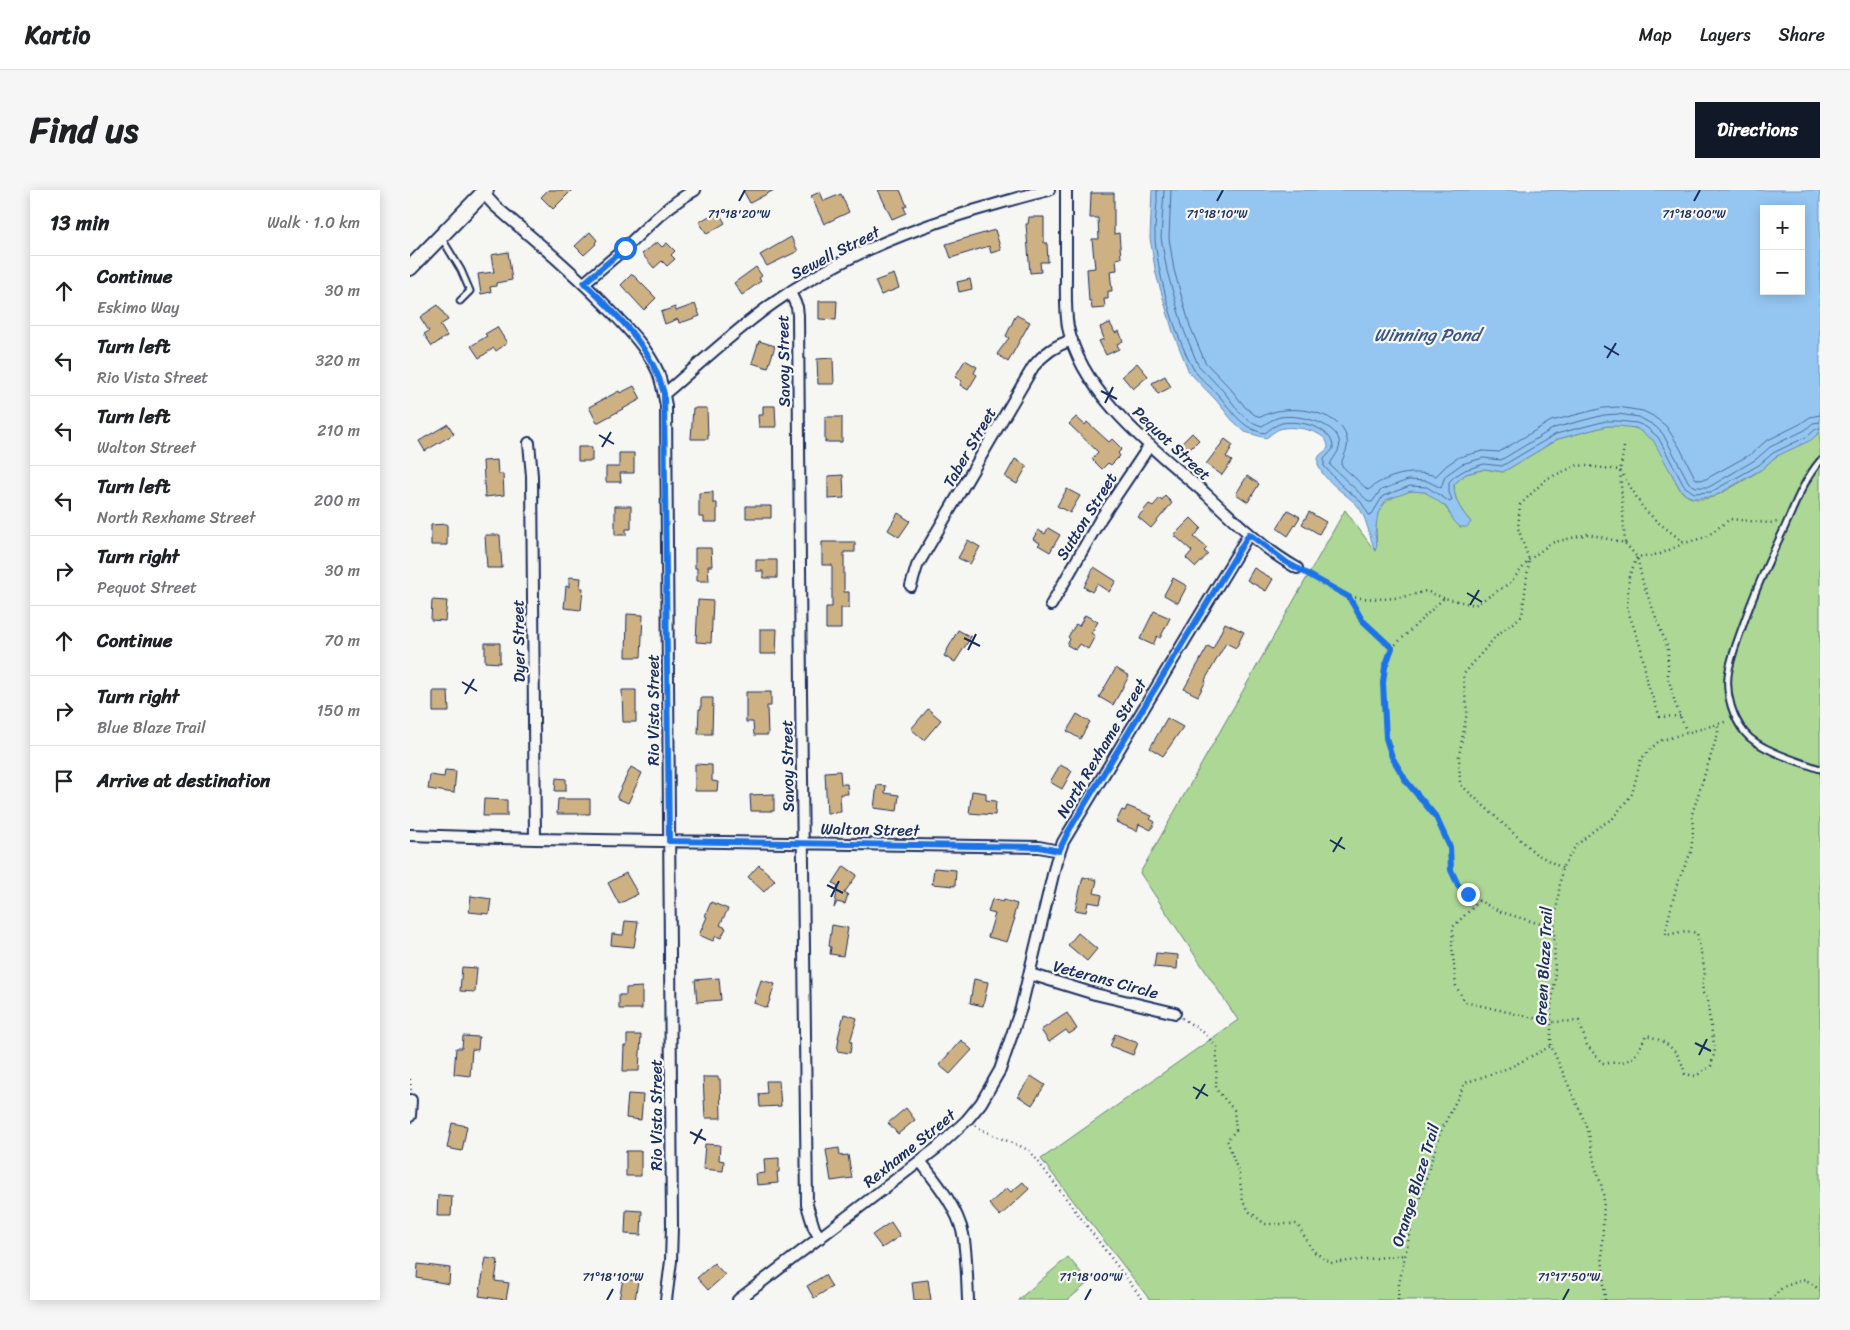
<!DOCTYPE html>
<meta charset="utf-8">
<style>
body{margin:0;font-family:Sriracha,sans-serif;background:#f6f6f6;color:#202124}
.controls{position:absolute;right:15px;top:15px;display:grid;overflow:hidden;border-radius:0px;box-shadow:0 2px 12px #0003}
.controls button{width:45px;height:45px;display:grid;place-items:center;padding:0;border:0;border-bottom:1px solid #e0e0e0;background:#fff;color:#202124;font:25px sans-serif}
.stop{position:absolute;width:15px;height:15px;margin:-11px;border:4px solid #1a73e8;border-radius:50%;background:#fff}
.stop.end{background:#1a73e8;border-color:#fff;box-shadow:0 1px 5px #0008}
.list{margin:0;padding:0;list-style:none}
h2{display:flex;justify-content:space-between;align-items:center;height:65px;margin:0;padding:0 20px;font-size:21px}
h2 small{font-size:16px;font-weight:400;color:#757577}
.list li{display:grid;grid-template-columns:32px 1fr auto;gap:15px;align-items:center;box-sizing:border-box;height:70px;padding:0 20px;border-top:1px solid #e0e0e0}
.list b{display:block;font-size:19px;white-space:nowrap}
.list p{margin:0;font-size:16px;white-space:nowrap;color:#757577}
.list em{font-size:16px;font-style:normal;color:#757577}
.icon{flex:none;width:28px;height:28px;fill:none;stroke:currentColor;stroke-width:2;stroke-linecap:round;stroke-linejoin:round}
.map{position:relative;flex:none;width:1410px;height:1110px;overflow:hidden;border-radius:0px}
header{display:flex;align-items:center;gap:30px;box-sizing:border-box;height:70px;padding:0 25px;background:#fff;border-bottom:1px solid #e0e0e0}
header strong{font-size:24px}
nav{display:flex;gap:28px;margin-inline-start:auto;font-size:18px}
.intro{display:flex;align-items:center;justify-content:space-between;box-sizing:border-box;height:120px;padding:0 30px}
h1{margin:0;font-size:35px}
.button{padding:12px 22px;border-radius:0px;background:#111827;color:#fff;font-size:18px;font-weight:700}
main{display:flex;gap:30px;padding:0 30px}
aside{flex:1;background:#fff;border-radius:0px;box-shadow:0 2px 12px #0003}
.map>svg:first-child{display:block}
.green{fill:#add794;stroke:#648379}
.water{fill:#95c6f1;stroke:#648ab6;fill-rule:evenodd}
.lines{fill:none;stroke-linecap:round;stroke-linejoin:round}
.shore{stroke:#4c6b99;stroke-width:1}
.building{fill:#ceb183;stroke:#1b2f5e}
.lane-casing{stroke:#1b2f5e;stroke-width:9}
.street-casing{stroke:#1b2f5e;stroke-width:14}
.secondary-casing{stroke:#1b2f5e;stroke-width:18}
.path{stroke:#1b2f5e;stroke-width:2.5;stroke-dasharray:1 4;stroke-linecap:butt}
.lane{stroke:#f6f6f2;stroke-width:5}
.street{stroke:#f6f6f2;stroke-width:10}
.secondary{stroke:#f6f6f2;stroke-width:14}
.route{stroke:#1a73e8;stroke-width:6}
.ticks{fill:none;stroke:#1b2f5e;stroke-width:2}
.labels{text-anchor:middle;stroke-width:4.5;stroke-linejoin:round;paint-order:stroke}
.street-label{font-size:16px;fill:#1b2f5e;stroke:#f6f6f2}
.water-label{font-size:18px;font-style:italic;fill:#3a5583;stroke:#f6f6f2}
.ticks-label{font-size:12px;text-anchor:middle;fill:#1b2f5e;stroke:#f6f6f2;stroke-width:4.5;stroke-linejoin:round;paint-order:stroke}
</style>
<header>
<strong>Kartio</strong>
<nav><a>Map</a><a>Layers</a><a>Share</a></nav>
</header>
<div class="intro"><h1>Find us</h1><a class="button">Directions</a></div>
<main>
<aside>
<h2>13 min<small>Walk · 1.0 km</small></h2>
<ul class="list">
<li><svg class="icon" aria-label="ahead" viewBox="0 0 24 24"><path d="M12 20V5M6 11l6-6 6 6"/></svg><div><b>Continue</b><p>Eskimo Way</p></div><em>30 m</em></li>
<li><svg class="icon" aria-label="left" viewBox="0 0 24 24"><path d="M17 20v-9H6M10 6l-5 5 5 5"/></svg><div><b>Turn left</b><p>Rio Vista Street</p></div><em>320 m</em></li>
<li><svg class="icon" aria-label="left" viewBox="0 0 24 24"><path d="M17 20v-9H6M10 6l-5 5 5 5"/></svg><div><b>Turn left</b><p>Walton Street</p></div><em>210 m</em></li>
<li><svg class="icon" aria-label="left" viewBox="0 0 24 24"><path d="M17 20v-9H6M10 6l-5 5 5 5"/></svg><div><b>Turn left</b><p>North Rexhame Street</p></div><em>200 m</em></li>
<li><svg class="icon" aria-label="right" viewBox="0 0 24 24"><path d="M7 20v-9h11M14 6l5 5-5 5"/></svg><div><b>Turn right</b><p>Pequot Street</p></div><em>30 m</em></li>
<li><svg class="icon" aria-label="ahead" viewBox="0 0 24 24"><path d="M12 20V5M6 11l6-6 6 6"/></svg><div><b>Continue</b></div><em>70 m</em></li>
<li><svg class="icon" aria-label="right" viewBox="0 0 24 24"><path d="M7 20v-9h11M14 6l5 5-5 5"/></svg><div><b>Turn right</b><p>Blue Blaze Trail</p></div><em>150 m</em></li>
<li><svg class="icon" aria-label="arrive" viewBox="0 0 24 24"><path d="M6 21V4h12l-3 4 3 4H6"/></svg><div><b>Arrive at destination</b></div></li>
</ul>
</aside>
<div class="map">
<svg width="1410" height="1110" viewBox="0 0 1410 1110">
<rect width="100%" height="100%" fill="#f6f6f2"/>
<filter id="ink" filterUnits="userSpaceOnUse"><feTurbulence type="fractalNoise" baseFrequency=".02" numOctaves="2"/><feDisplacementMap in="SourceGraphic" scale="10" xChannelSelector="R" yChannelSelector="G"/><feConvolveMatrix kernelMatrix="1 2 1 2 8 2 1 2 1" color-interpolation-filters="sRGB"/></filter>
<g filter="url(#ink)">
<!-- green -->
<path class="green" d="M1197 236C1241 233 1246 251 1263 286 1267 293 1269 301 1276 305 1283 310 1294 310 1302 307 1312 304 1343 285 1352 279 1357 275 1361 270 1367 266 1381 258 1397 253 1410 242V1110H740L631 969 828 830 730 683 935 320 965 361C969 349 963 335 968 323 974 308 999 297 1014 302 1024 304 1036 316 1040 324L1060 331C1051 321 1043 308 1044 294L1056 284 1075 279 1093 282 1148 249Z
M658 1067 679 1092 658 1110H608Z"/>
<!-- water -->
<path class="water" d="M742 0H1410V242L1401 250 1365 267 1352 279 1303 307 1283 308 1276 305 1270 299 1243 250 1226 238 1208 236H1197L1148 249 1093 282 1075 279 1056 284 1044 294C1043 308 1051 321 1061 332L1057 337H1050L1044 331 1036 317 1015 302 1001 301 976 310 968 323 965 344 967 355 965 361C960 348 956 325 947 315 938 305 898 281 910 265 912 263 916 261 918 258 919 241 887 236 874 238 866 239 862 244 856 248L835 242 822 230 806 210 779 182 763 142 746 84 740 48ZM1354 19H1391V101H1354Z"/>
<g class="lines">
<!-- shore -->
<path class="shore" d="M747 0C748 16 744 33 745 50 749 88 764 144 783 178 789 189 803 198 811 208 823 223 834 240 855 243 860 239 865 235 872 233 889 230 924 237 923 259L914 269V276L931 295 951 312 959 325 962 324 973 306 1000 296 1017 297 1040 312 1042 310 1039 302V292L1045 286 1055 280 1074 274 1092 276 1146 244 1196 231H1208L1227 233 1236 237 1248 247 1274 296 1284 303 1301 302 1349 275 1363 263 1398 246 1406 239 1410 238
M754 0 751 48 757 81 773 138 788 175 815 203 830 223 841 232 852 236C858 232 863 229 870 227 886 224 924 232 929 250 932 261 923 266 920 275L959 312H962L971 300 998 290 1017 291 1031 298 1035 286 1052 274 1073 268 1091 270 1144 238 1194 225 1208 224 1229 227 1245 236 1253 244 1279 293 1286 297H1299L1345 270 1360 257 1395 240 1403 233 1410 232
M761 0 759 48 764 80 780 136 795 172 820 198 835 217 845 225 851 227C873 213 930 218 937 249 939 259 933 266 931 275L958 300C962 298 964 295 968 293 987 283 1006 280 1026 286L1037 275 1049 267 1073 261 1089 262 1141 231 1193 218 1208 217 1233 221 1243 226 1256 236 1270 258 1285 288 1289 290 1296 289 1341 264 1356 251 1390 234 1400 227 1410 225"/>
</g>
<!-- building -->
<path class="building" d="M138 0H162L143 19 131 7Z
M333 0H364L340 13Z
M468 0H490L497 16 494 17 496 23 482 29Z
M410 2 414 11 431 4 439 22 414 34 401 6Z
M681 3H704V44L709 43 711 68 706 69 707 80 700 81 702 101H698V109H694L695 118 682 119 681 111H679L677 79 685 78 682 49H689L688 28H680Z
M308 21 315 33 297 44 289 32Z
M619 27H634V53H637L638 72H630L631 82 620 83 616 34H618Z
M585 40 591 60 581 63 579 56 541 68 536 54Z
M180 42 187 50 185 53 186 54 174 65 165 56Z
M381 47 388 61 357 76 350 65Z
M247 52 252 57 257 53 265 61 261 65 265 69 257 76 252 71 244 78 232 64Z
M98 62 102 90 86 93V96L80 97 81 102 71 104 68 84 84 82 81 65Z
M346 77 352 86 349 88 351 91 332 105 324 93Z
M222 84 246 108 234 120 211 95Z
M484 84 489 98 471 105 465 91Z
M560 89 562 99 549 102 547 92Z
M409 111H427L426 130 409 129Z
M285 114 290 126 276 131 269 133 268 129 255 134 251 122 265 117 266 121Z
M28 115 38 130 30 135 37 146 22 156 14 144 19 141 10 127Z
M606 125 620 132 598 172 587 164 599 148 596 146Z
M700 133 705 143 709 141 713 151 707 154 709 159 696 165 689 151 694 149 690 137Z
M87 137 97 153 86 161 84 158 69 168 61 156 77 146 75 144Z
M349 151 365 156 358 178 342 173Z
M423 168 424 194H408L407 169Z
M555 170 567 177 564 183 567 185 558 200 550 195 552 191 545 187Z
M727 173 738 186 723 199 712 186Z
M755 186 761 197 748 204 742 193Z
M224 196 231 209 187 233 179 217 209 201 210 203Z
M353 216H365L366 237H349L348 225H353Z
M283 218H297L298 249H281Z
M415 227H432V252H415Z
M666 227 675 235 677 232 699 252 702 249 712 259 708 263 710 266 701 275 698 273 692 279 682 269 688 262 659 234Z
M38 234 44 244 15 261 9 251Z
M782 243 789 250 779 260 772 253Z
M815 249 823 255 816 267 822 271 812 285 796 274Z
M168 257H182V271H168Z
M209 263H224V283H210L211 292H196V277H209Z
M605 269 617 276 607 294 595 287Z
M87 270 88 284H93L94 305 75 307 73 271Z
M433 285 434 308 418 309V286Z
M837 286 849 294 838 312 826 304Z
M657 299 670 306 660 323 647 316Z
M303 302V313H307V332H294V327H289V303Z
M755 306 762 313 741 338 728 327 739 314 743 316 750 308 752 310Z
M205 316H221V339H216V345H205Z
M336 316H361V328H336Z
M878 320 890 327 878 346 867 338Z
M899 322 916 332 909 344 892 334Z
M488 323 500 331 489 347 478 340Z
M781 328 791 338 784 347 797 358 794 361 798 364 786 377 776 368 782 361 764 345Z
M37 334V355H21V335Z
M638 338 650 345 640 362 628 355 630 353 623 349 628 340 635 344Z
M75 345H90L92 378H77Z
M558 350 570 357 560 374 548 368Z
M412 352H445V362H434V402H439V418H431V439H416V417H422V375H412Z
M285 358H301L302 376H298L299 391H287V378H285Z
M346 370H367V388H353V381H346Z
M684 377 706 391 699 402 687 394 682 402 674 397Z
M844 378 863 389 856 401 837 390Z
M159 387 171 388 170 398H173L171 420 154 418 156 396 159 397Z
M763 388 777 396 768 413 754 405Z
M22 410 37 411 35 431 21 430Z
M288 410 303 411 301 453 286 452Z
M744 421 760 428 750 448 747 446 743 455 730 449Z
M217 424 233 425 231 467H216Z
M675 425 688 432 681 443 685 446 678 459 670 454 666 460 657 455 660 449 658 447 666 434 669 436Z
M815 433 834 442 826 458 816 453 795 490 796 491 788 506 774 499 798 456 803 459Z
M350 439H367L366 464H350Z
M548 440 561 447 545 472 534 466Z
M75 453H90V473L75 472Z
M706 478 719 486 703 515 689 507Z
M212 500H226V532H213Z
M23 501H38L39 522H23Z
M336 502H361V516H357L358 545H344L343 532H336Z
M291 508H303L302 544H288L289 519H291Z
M518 519 531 530 514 550 501 539Z
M667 524 680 532 670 549 657 541Z
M757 528 773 537 753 566 740 558Z
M285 574 302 575V591L308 592 307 601H285Z
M650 575 662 581 652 599 640 592Z
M221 577 232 583 218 613 207 608V606Z
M35 580 46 581 44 603 18 599 20 585 34 587Z
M430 581 431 594H437L438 604H430L431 622 417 623 415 582Z
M146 588 156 589V601H145Z
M467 595 476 596 475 603 489 605 487 621 464 618Z
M562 601 576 603V610L586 611 585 625 559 623Z
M364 604V621H341L340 605Z
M74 609 97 610V626H73Z
M148 609H180V624H147Z
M717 616 742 626 740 629 745 632 741 640 729 634 727 641 706 632 712 620 715 621Z
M349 675 365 690 354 702 338 687Z
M434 676 447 685 434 703 438 704 435 714 427 712 424 718 428 696 423 693Z
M524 678 546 680 545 696 522 694Z
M216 683 228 704 209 714 198 693Z
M673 687 687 690 684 703 692 705 690 714 678 712 676 722 665 720Z
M61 706 81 709 79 724 59 722Z
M582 709 593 712 594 710 607 714 603 728H605L597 752 578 747 585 724 578 722Z
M301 712 318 719 310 735 316 738 311 748 306 746 303 751 289 745 297 727 295 726Z
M215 731 228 732 224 757 201 755 202 744 213 745Z
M422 735 438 738 433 766 420 764 421 757 419 756Z
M668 743 687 759 677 771 658 755Z
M746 763 768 765 767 779 744 777Z
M52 777 67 778 65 802 50 801Z
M309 788 311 810 287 812 285 790Z
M564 789 578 792 573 816 560 813Z
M351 790 365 794 357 818 344 813Z
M232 797V819H209V805H216V798Z
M657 823 667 839 659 844 656 840 639 852 631 840Z
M434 824 447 828 440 852H442L440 863 427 861 429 848H428Z
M705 844 728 853 723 865 700 856Z
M217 845H231L229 881H213L214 856H217Z
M53 846 69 847 68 860 62 859 60 886 44 884 46 858H52Z
M551 850 562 860 540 884 529 875Z
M621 886 635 895 622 915 608 906Z
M293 887H308V889H310L311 928H295Z
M356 891H369L371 916 350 917 349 904 357 903Z
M218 904 233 905 231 930 216 928Z
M496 918 505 930 488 944 478 933Z
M42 933 57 936 52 961 37 958Z
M295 954 310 955 309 970 314 971 313 981 293 979Z
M429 958 430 966 438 965 442 988 421 991 416 960Z
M216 961H231V986H216Z
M369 968V982H367L368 993 347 995 346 984 355 983 354 969Z
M613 992 619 999 590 1026 579 1014 597 998 601 1002Z
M28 1005 42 1006 41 1026H27Z
M216 1020 232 1021 231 1045 215 1044Z
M481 1032 490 1046 472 1058 462 1045Z
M76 1068 88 1070 85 1091 99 1093 96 1110 69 1106Z
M304 1073 315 1085 298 1100 287 1088Z
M8 1074 40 1078 39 1094 7 1088Z
M415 1085 422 1097 404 1108 397 1096Z
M213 1089 228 1091 225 1110H209Z
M518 1090 521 1110H504L502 1092Z"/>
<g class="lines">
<defs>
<path id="lane" d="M31 47 51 80 60 101 50 111
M1410 271C1393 291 1384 317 1373 341 1358 372 1344 403 1333 435 1327 452 1320 469 1318 486 1316 506 1323 528 1335 543 1349 560 1390 572 1410 579"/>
<path id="street" d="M656 0C656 28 656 56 656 84 656 101 655 120 658 137 672 206 746 260 796 304 825 331 853 359 887 378
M73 3 85 16C126 51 167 85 204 124 221 142 238 160 248 182 252 193 254 205 256 216L262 1036 261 1071 256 1110
M174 93C187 82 200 71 213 60 236 38 256 16 285 0
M380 102 387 117 388 125 391 502 397 1015 404 1038 410 1048
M254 204C291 173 326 139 365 112 432 65 510 35 587 14 604 9 621 4 639 0
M119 253 122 286 125 649
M501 396 507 376 623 177C634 163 646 155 662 150
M641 415 691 328 740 255
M0 645 125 649 629 657 649 661
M620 784 685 804 765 823
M0 926 1 910
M510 971C527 993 547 1017 553 1044 557 1066 557 1088 558 1110
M328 1110 527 958 557 930 571 913 590 880 611 818 646 672 653 652 839 344"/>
<path id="secondary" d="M0 78 76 0"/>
</defs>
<!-- lane casing -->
<use href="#lane" class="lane-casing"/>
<!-- street casing -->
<use href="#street" class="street-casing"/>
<!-- secondary casing -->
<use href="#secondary" class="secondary-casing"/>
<!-- path -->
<path class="path" d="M1214 257 1210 280 1215 353
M897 383 939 407 952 430 982 458
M940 407C971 410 986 410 1016 401L1034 408
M1270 526 1250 527 1238 495 1231 458 1217 418 1219 387 1227 367 1250 364 1275 353 1296 347 1320 329 1358 333 1368 332
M1152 678 1125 663 1050 594 1049 566 1057 522 1053 485 1087 445 1112 426 1119 370 1108 338 1110 315 1136 289 1168 275 1210 280 1233 318 1250 334 1275 353
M1069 711 1043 737 1042 756 1046 796 1055 812 1141 832 1169 831 1177 855 1192 873C1222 873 1224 871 1236 845 1257 851 1270 861 1275 884L1286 886 1301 876 1305 860 1299 825 1298 809 1293 803 1292 792 1295 783 1287 743 1276 741 1256 745 1257 734 1267 694 1281 662 1283 640 1282 624 1308 543V534
M1144 738 1091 722 1058 705 1051 699 1041 680 1040 657 1026 627 997 591 982 567 976 548 973 493 975 477 982 458 1034 408 1065 415 1100 393 1119 370 1141 353 1178 344 1215 353 1227 367 1233 393 1258 459V487L1265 513 1277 543
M772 828 793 842 807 857 806 899 824 920 826 940 817 950 829 984 833 1012 840 1022 855 1034H887L903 1061 921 1073 995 1065
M0 889 1 901
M565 935C581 947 602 951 620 961L733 1110
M988 1110 989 1094 1002 1033 1030 943 1055 893 1101 877 1141 856
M1195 1110 1192 1063 1194 1008 1191 994 1185 976 1178 939 1141 856V816L1145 791 1144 738 1152 678 1165 657 1183 641 1203 628 1222 604 1231 569 1249 551 1318 531
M1360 1110 1373 1097 1395 1089 1410 1100"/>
<!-- lane -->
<use href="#lane" class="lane"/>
<!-- street -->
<use href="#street" class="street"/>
<!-- secondary -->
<use href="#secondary" class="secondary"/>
</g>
</g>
<g class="lines" filter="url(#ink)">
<!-- route -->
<path class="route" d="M215 58 174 93C207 124 243 159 254 204L259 651 629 657 649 661 658 642 839 344 876 372 939 407 952 430 982 458 975 477 973 493 976 548 982 567 996 591 1026 627 1040 657 1041 680 1048 695 1058 704"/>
</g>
<!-- ticks -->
<path class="ticks" d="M329 11 335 0M807 11 813 0M1284 11 1290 0M1194 156 1209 165M1197 168 1206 153M691 201 707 209M695 213 703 197M189 245 204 254M192 257 201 242M1057 403 1072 412M1060 415 1069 400M554 448 570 456M558 460 566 444M52 492 67 501M55 504 64 489M920 650 935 659M923 662 932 647M417 695 433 703M421 707 429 691M1285 853 1301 861M1289 865 1297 849M783 897 798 906M786 909 795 894M280 942 296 950M284 954 292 939M197 1110 203 1099M675 1110 681 1099M1153 1110 1159 1099"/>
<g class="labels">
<!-- street labels -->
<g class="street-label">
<text transform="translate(425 62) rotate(-27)" y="6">Sewell Street</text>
<text transform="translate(373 171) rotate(-91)" y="6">Savoy Street</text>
<text transform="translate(762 253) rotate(43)" y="6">Pequot Street</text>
<text transform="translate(559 257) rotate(-60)" y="6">Taber Street</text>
<text transform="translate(676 326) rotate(-58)" y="6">Sutton Street</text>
<text transform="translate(108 451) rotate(-91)" y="6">Dyer Street</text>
<text transform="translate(243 520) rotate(-90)" y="6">Rio Vista Street</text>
<text transform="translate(691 558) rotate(-59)" y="6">North Rexhame Street</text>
<text transform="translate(377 576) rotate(-91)" y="6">Savoy Street</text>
<text transform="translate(460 639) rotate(1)" y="6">Walton Street</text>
<text transform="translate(1133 776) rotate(-87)" y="6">Green Blaze Trail</text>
<text transform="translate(696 789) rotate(15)" y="6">Veterans Circle</text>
<text transform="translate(246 925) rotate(-90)" y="6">Rio Vista Street</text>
<text transform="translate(499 958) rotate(-39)" y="6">Rexhame Street</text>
<text transform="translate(1005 995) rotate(-73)" y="6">Orange Blaze Trail</text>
</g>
<!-- water labels -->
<g class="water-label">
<text x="1017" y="151">Winning Pond</text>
</g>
</g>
<g class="ticks-label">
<text x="329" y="28">71°18'20"W</text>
<text x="807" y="28">71°18'10"W</text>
<text x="1284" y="28">71°18'00"W</text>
<text x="203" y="1091">71°18'10"W</text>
<text x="681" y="1091">71°18'00"W</text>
<text x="1159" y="1091">71°17'50"W</text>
</g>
</svg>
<div class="controls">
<button>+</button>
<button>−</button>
</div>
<div class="stop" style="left:215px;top:58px"></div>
<div class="stop end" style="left:1058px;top:704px"></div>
</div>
</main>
